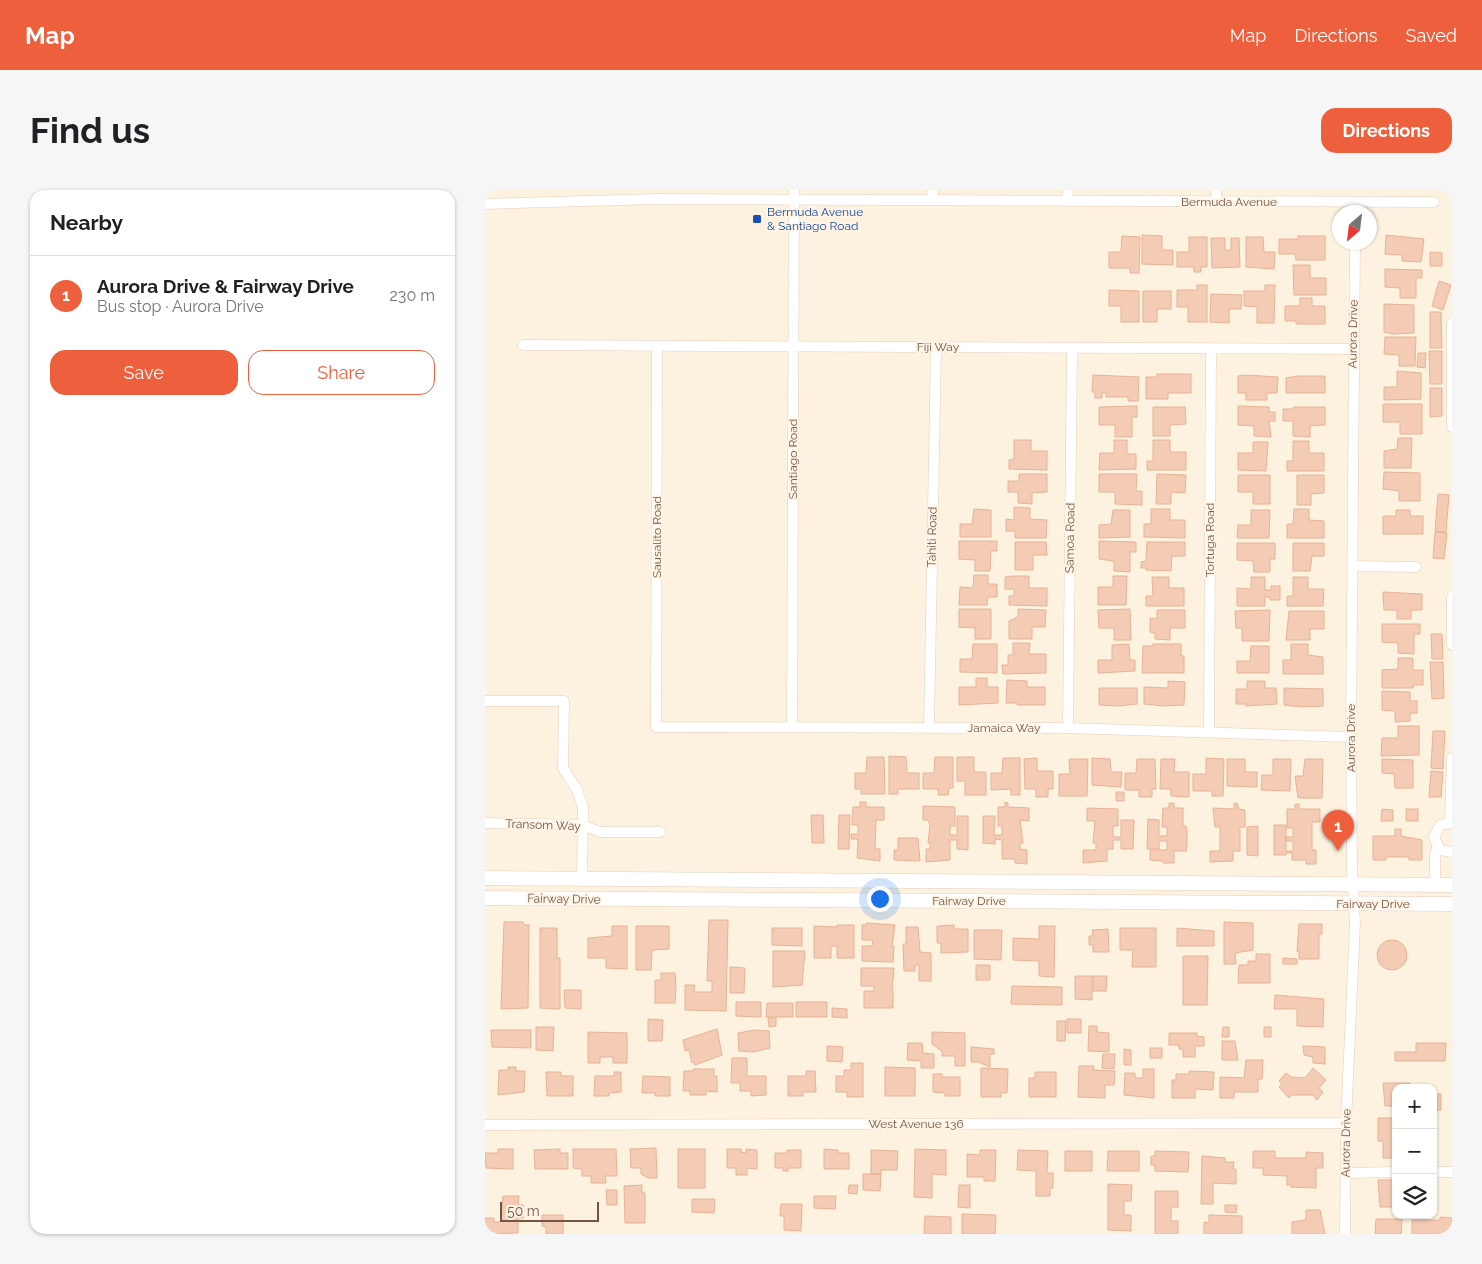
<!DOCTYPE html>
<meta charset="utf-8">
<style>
body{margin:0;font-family:Raleway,sans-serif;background:#f6f6f6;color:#202124}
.controls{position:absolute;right:15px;bottom:15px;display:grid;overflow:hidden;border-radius:10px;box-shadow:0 1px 4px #0004}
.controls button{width:45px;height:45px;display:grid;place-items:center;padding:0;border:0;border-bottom:1px solid #e0e0e0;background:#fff;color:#202124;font:25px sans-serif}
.compass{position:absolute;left:847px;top:15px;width:45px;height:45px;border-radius:50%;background:#fff;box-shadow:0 1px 4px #0004;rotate:208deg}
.scale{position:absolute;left:15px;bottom:12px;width:99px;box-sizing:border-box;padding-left:5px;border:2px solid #755546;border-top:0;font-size:14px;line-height:18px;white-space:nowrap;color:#755546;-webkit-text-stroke:4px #fff5e7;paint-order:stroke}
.you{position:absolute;left:394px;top:708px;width:18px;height:18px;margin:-12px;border:4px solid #fff;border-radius:50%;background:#1a73e8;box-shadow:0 0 0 8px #1a73e833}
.badge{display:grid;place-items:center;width:32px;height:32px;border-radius:50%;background:#ee5f3d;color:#fff;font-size:16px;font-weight:700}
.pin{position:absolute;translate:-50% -41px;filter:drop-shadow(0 1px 2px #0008)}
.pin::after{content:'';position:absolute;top:26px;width:18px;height:15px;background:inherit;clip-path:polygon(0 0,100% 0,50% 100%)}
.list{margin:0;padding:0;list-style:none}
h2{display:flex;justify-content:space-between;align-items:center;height:65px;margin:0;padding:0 20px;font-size:21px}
h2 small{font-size:16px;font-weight:400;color:#757577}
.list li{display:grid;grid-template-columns:32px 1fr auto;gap:15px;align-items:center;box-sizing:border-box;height:80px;padding:0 20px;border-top:1px solid #e0e0e0}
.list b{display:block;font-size:19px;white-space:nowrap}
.list p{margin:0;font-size:16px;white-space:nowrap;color:#757577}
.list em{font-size:16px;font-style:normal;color:#757577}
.actions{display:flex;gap:10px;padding:15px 20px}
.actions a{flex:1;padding:11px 0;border:1px solid #ee5f3d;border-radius:15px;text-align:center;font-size:18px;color:#ee5f3d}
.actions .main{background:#ee5f3d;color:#fff}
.icon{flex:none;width:28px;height:28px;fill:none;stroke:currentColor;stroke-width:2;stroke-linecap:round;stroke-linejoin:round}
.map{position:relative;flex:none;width:967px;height:1044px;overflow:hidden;border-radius:15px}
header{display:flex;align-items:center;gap:30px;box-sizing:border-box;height:70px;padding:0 25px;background:#ee5f3d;color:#fff}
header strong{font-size:24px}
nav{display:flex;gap:28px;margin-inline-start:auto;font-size:18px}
.intro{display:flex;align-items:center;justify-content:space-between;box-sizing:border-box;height:120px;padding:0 30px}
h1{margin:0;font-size:35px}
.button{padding:12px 22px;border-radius:15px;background:#ee5f3d;color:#fff;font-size:18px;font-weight:700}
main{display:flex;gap:30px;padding:0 30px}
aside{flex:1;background:#fff;border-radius:15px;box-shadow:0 1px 4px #0004}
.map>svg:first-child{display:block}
.building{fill:#f4ccb6;stroke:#e7b295}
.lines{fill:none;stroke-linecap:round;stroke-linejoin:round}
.minor-casing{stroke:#e4cebe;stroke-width:11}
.tertiary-casing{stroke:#e4cebe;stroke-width:15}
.minor{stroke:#fff;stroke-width:10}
.tertiary{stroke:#fff;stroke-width:14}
.transit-dot{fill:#1a4fb4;stroke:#fff5e7;stroke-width:2}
.labels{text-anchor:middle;stroke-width:4;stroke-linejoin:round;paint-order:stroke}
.street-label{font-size:12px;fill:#755546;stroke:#fff5e7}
.transit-label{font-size:12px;fill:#164399;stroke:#fff5e7;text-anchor:start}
</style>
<header>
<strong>Map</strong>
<nav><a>Map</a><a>Directions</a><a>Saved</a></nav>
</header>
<div class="intro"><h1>Find us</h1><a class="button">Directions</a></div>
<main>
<aside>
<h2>Nearby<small></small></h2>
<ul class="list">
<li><span class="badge">1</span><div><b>Aurora Drive &amp; Fairway Drive</b><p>Bus stop · Aurora Drive</p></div><em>230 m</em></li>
</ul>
<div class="actions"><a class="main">Save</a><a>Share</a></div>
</aside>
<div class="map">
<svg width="967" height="1044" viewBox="0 0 967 1044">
<rect width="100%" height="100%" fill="#fdf1df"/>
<!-- building -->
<path class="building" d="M657 45 677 46V60H688V75L657 74Z
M901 45 939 49 936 72 917 71V65L900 64Z
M637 46 655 47 654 83H645V78H624V62H636Z
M813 46H840V70H811L810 64H794V49H813Z
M704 47H722V77H716V82H709V77H692V62H704Z
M761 47H778L779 62H790L789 79 761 77Z
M726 48H740V60H746V48H754L755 77 727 78Z
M945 62 957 63V76H945Z
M808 75H825V88H841V105H809Z
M900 79 937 80V88H931V108H915V98L900 97Z
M954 91 966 95 958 120 947 116Z
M712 95H722V132H703V117H692V100H712Z
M780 95H790L789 133H772V117L759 116V101H780Z
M624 100 654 101V132H636V116H624Z
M658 101H686V119H672V132H658Z
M726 104 757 105 756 119H744V133L725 132Z
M815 108H827V116H840V134H811V131H800V116H815Z
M899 114 929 115V143L907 144 899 142Z
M945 122H956L957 158H945Z
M900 147H931L930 176H914V165L899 164Z
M944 161H957V194H945Z
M933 163H941L940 178 932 177Z
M912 181 936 183V209L899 210V197H912Z
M672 184H706V203H683V209H661V187H672Z
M608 185 654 187 653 211H643V207H621V202L617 203V208H610V202H607Z
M760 185 793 187 792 203H782V210H761V203H753V186Z
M812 186H840V203H801V188Z
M945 198H957V226L945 227Z
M898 214H937V244H915V232H898Z
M652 216V227H647V247H630V235H614V217Z
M753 216 784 217V222H790V231H784L786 247 769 246V236L753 235Z
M668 217H700L701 234 685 235V246H668Z
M808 217H840V235L825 236V247L808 246V231H798V219H808Z
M913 248H927L926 278H899V261L912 259Z
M529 250H546V261H562V280L524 279V270L529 269Z
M629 250H642V264H651V279L614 280 615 263H629Z
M668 250H685V262H701V280H662V271H668Z
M808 251H824V263H839V281H802V271H808Z
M768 252H783L781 281 753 280V263H768Z
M899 282 935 283V311H914V301L898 299Z
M534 284H562V302L547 303V314L533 313V302H523V291H534Z
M614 284H652L651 301H657V315L630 314V302H614Z
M672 284 701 285 700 303 686 302V314H671Z
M753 285H785V314H768V302H753Z
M812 285H839V303L826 304V315H812Z
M953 304 964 305 961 342 950 341Z
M529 317 545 318V329L562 330 561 348H530V341H521V329L529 330Z
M489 319 506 320V347H475V334H487Z
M666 319H685V330H700V348L659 347V334H666Z
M809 319H824V330L839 331V348H802V334H808Z
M628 320H645V347L614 348V335L626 334Z
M766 320H785L784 348H752L753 335H766Z
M911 320H925V326H938V344H898V326H911Z
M950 342 962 343 959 369 948 368Z
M474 351H512V361H506L505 381H490V370L474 369Z
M614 351 651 352V362H645V382L629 381V371L614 369Z
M530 352H561L562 365H548V380H530Z
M662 352H700V366H687L686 381 661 380V378H656V372L661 371Z
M752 353H790V369H785V382H769L768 371 752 370Z
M808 353H839V366H827L825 381H808Z
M489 385H503V394H512V407H503L502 415H474L475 397 488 398Z
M529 386H544V398H562V416L524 415V406H529V399H520V387Z
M628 386H642L641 415H613V397H628Z
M667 387H684V398H699V416H661V406H668Z
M766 387H780V400H786V396H795V410H785V407H780V416H752V398L766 399Z
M808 387H823V399H839L838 416H802V406H808Z
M898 402 937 404V420H926V429H912V420H899Z
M474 419H506V449H490V438L474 437Z
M533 419 561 420 560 437H547V449H524V431L533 427Z
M645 419 646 450H629V438H614L613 420Z
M672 420H700V438H685V450L670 449V443L665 442V428L672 429Z
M785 420 784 451H757V438H751L750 421Z
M804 421H839V439H825V450H801Z
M897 434H935V444H929V464L913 463V453L897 452Z
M946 444H957L958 469H947Z
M528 453H545L544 464H561V483L518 484 517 475H523V465H528Z
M488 454H512V483L475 482V469H487Z
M644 454 645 470H650V481L613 483V470H627V455Z
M668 454H696V466H699V483H657L658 456H668Z
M806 454H823V465L838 467V484H798V470H806Z
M766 456H784V483H752V471H765Z
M913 468H928V480H938V495H929L928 498H897V480L913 479Z
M945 472H958L959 508 947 509Z
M491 488H502V497H513V513L474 515V497H491Z
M522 490 542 491V497H560V515H532V513H521Z
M683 491 700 492 699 515 679 516 659 514V497L683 498Z
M762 491H780V498H791L792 514 761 516V514H751V499H762Z
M614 498H652V514L634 516 614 515Z
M799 498 838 499V516L817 517 799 515Z
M897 501 925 502V511H932V523H925V531L910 532V521L897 520Z
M913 536H934V565L896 566 897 548H913Z
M948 541H960L958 579 946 578Z
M404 566 421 567 422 583H434V599H413V604H404Z
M382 567H399L400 604H376V599H370V583H381Z
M450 567H468V598H464L463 605H453V599H438V583H449Z
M472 567H489V582H501V605H480V591H472Z
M518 568H535V605H526V599L506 600V583H517Z
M552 568V581H568V599H563V607H551V599H540L539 569Z
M607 568 625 569 626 582H637L636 597 607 595Z
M721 568 739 569 738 606H727V601H708V584H721Z
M584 569H603L602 606H574V584H585Z
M652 569H670L671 599H667V607H654V600H640V583H651Z
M676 569H690L689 582H704V607L686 606V599H675Z
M742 569H760V582H772V597L742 596Z
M788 569H806L805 601 776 600 777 585H788Z
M820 569H838L837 608H813L810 586H818Z
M897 569 928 570V598H910L909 584 897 583Z
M946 581 958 582 956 607H944Z
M631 602H639V611H631Z
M375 612H381V617H399V630H391L390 659H395V671L372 668 373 649H366V644H373V635H367L368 617H375Z
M520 612 523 613V617L544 618V631L535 630 538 653H535V659L542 660V674L530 673V669H517V650L510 649V654L498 653V626H510L509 645H517V636H513V617H520Z
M684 613H689V618H698V636H701L702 643V654L701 661H689V673H678V671L665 670V660H682V651H674V659H662L663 629 674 630V646H682V637H677L678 618H684Z
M749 613 753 614V619L760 620V637H755V661H748V671L725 672V661H735V637H730L728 618 749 619Z
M810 614H814V619H835V632H827V660H831V674H821V670H807V663H802V661H808V651H801V647H808V638H802V619H810Z
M438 616 470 617V636H465V645H472V626H483V660L472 659V650H465V670L441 672V659H445V653H443L445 635 443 630H438Z
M602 618 633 619V636H628V647H636V630H649L648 659H636V650H628V659H622V671L598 673V660H611V653H608L610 631H602Z
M897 619 908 620V631H896Z
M921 619H933V631H921Z
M326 625H338L339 653H327Z
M354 625H365L364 659H353Z
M789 635H801V665H789Z
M773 636V666L762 665V637Z
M910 639H916V646L937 650V670H924V667H901V670H888V646H910Z
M413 648H433L435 671 409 670V660H413Z
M224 730H243L241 821 200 820V795H210L209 802H227V791H222Z
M19 732H38L39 735H44L43 818 16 819Z
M739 732 768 733V760L750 763 751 774H739Z
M381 733 410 735 407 756H409L408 772 377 771V756H387L388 750H377V735H381Z
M814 734H837V744H834V769H814V761L812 762Z
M352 735H369V768H352V756H346V768H329V736L352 737Z
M469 735V739H483V762L456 763V753H452V736Z
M127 736H142V779L121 778V768H103V748L127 746Z
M151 736H184V759L167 760 166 780H151Z
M554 736H570L569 787 554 786V771L528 770V748L554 749Z
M421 737H433L435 762 446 763V791H434V775H430V781H419L418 754H421Z
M55 738H72V768H75V819L55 818Z
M287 738H317V756L287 755Z
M635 738H671V777H647L648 760H635Z
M692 738 729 741V756H692Z
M623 739 624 762H608V755H604V746H608L607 740Z
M489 740H517L516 770 489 769Z
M892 765a15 15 0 1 1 30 0a15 15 0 1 1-30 0Z
M288 761H320L317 795 288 797Z
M771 764H785V793H753L754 775H763V771H771Z
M698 766H723L722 815H698Z
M798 768 812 769V774H798Z
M491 775H505V790H491Z
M245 777 260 778 259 803H245Z
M376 778H409L407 801H408V818H379V801H389V796H376Z
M176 783H190L191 796 190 813H170V790H176Z
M590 786H607V810L590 809Z
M608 786H622L621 801H608Z
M527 796 577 797V815L526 814Z
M79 800H96V819L80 818Z
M790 805 839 809 838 837 812 836V819H789Z
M251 812H276V827L251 826Z
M311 812H342V827H311Z
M282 813H308V827H281Z
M347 818 362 819V828L347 827Z
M283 828H291V836L284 837Z
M163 829 178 830 177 851H163Z
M582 829H596V843H582Z
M572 831H581L580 851H572Z
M604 836H612V842L624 843V862L603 861Z
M51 837H69L68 861 51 860Z
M738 837H744V847H737Z
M779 837H786V847H779Z
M232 839 237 865 210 875 209 872 207 873 204 860 200 861 198 850Z
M6 840H46V858L7 857Z
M270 840 284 841 285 858 268 862 254 861 253 843Z
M103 842 142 843V873H128V867H115V873H103Z
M447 842 480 843V876H470V866H457V861L447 854Z
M684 843H712V846L719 847V856H710V867H698V859H694V855H684Z
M737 851H750L753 870H737Z
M423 853H437L438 863 449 864V878H436V871L422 870Z
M931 853H961L960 871H910V862H931Z
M342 856 358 857 357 872 342 871Z
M818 856 840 857V874L828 873V867L819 865Z
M486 857 509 859V864H505V877L493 872H486Z
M665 858H677V868H665Z
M639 859 646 860V875H639Z
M618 864H630L629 879 617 878Z
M247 868H262V886H281V905L266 906V901H255V893H246Z
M761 870H778L777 889H773V902H749V908H735V887L759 888Z
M366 873H378V907H362V902H351V886H359V880H366Z
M594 876H609L608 880 630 881 629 895H620V908L593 907Z
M23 877H31V881H40L39 902 13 905 14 880H23Z
M400 877 430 878V906H400Z
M496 878 523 879 522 903H516V907H496Z
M828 878 841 890 834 898 838 902 832 910 828 905H806L804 908 794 897 797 894 794 891 801 883 806 887 820 888Z
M208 879H229V886H232V902L221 901V905H205V901H198L199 881H208Z
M658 879H669V908L639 905 640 883H650V888H658Z
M321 881H330L331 902H318V906H303V886H321Z
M704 881 729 882 728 900 710 899V908H687V890H691V884H704Z
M61 882H76V886H88V906H62Z
M129 882H136V902L124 903V906H109L110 886H129Z
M550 882H571V907H544V888H550Z
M448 884H457V887H475V906H460V903L448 902Z
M158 886 185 887V906H170V903H157Z
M898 893H925V898H911V916H900Z
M948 904H956V920H948Z
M893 928H908L911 968H898V951H893Z
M171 958 172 988H163L156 984V978H146L145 959Z
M13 959H28V979L1 978 0 963H13Z
M75 959V963H83V979H50L49 960Z
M88 959H131L132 986H120L121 993H106V986H97V979L88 978Z
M193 959H220V998H193Z
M242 959H256V962L261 963V959L272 960V979L262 978V985H251V978H242Z
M339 959 353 960V963H364V979H339Z
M430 959 461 960V985L447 984V1008L429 1007Z
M302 960H316V978H303V981H298V978H290V963H302Z
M386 960 413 961 412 980H396V984H386Z
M495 960H511L510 991H499V987H482V964L495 965Z
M533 960 563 961 562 983H568V998H565V1006H551V981L532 980Z
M580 961H607V981H580Z
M623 961H654V981H622Z
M670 961 704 962 703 982 670 981V975H666V966H670Z
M768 961H790V968H821V962L838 963V978H831V998L806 997V995H802V986L778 985V978H768Z
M717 966 740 968V972H749L748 979H751V994L728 993V1014H716Z
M378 984H396L395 1001 378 1000Z
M893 990H911V1017H895Z
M623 994 647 995 646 1011H639V1025H646V1041L623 1040Z
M157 995V1003H160V1033H140L139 996Z
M364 995H373L372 1004 363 1003Z
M474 995H485V1018L473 1017Z
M121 1000H132V1015H122Z
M670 1001H693V1017H686V1031H693V1044H670Z
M18 1006H34L33 1015H38V1028H33V1043L0 1044V1028H9V1032H16Z
M329 1006H351L350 1019 329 1018Z
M207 1009H230L229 1023 207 1022Z
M296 1014H317L316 1041 299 1040V1026H295Z
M740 1015H752L751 1023 740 1022Z
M821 1020H835L840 1044H807V1032L821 1030Z
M477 1024 511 1025 510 1044H477Z
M57 1025H78V1044H61V1037L57 1036Z
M724 1025 757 1026V1044H719V1032L724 1033Z
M440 1026 466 1027V1044H439Z
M955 1027 967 1028V1044H927V1030H955Z
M891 1029H917L916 1044H890Z"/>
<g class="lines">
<defs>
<path id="minor" d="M731 0V11
M447 10 448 0
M582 11 583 0
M0 14 171 9 949 12
M871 22V12
M967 133V237
M38 155 868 159
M172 156 171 537 583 538 866 547
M868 376 931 377
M967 406V455
M0 511H79L78 578 92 600 98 617 97 689
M307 537 309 0
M444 537 451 157
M583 538 587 158
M724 542 726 159
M965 632 967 568
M0 633 98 635 115 642H175
M967 633 955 635 949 647 955 660 967 662
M950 695V665L952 657
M0 935 861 933
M948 982H967
M861 983 911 982
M860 1044 861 933 870 733 867 680 866 547 870 52"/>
<path id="tertiary" d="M0 688 967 695
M0 708 967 714"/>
</defs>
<!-- minor casing -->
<use href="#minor" class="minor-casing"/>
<!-- tertiary casing -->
<use href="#tertiary" class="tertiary-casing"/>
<!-- minor -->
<use href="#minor" class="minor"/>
<!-- tertiary -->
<use href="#tertiary" class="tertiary"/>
</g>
<!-- markers -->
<rect class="transit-dot" x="267" y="24" width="10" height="10" rx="2.5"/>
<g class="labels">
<!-- street labels -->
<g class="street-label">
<text x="744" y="16">Bermuda Avenue</text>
<text transform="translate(868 144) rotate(-89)" y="4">Aurora Drive</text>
<text x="453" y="161">Fiji Way</text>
<text transform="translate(308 269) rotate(-90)" y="4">Santiago Road</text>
<text transform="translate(172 347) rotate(-90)" y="4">Sausalito Road</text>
<text transform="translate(447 347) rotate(-89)" y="4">Tahiti Road</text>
<text transform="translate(585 348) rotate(-89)" y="4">Samoa Road</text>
<text transform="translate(725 350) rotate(-90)" y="4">Tortuga Road</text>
<text x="519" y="542">Jamaica Way</text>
<text transform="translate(866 548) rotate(-90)" y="4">Aurora Drive</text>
<text transform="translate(58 635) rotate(2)" y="4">Transom Way</text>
<text transform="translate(79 709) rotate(1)" y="4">Fairway Drive</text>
<text x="484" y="715">Fairway Drive</text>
<text x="888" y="718">Fairway Drive</text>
<text x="431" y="938">West Avenue 136</text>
<text transform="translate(861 953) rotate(-89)" y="4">Aurora Drive</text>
</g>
<!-- transit labels -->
<g class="transit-label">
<text x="282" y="26">Bermuda Avenue<tspan x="282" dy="14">&amp; Santiago Road</tspan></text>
</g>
</g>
</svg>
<div class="controls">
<button>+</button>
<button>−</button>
<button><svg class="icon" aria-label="layers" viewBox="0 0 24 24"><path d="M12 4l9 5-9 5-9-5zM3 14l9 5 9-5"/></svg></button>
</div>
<svg class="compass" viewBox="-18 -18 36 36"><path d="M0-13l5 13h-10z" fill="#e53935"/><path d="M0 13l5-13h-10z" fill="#757577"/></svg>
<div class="scale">50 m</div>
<div class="you"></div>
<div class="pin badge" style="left:853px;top:661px">1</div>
</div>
</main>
